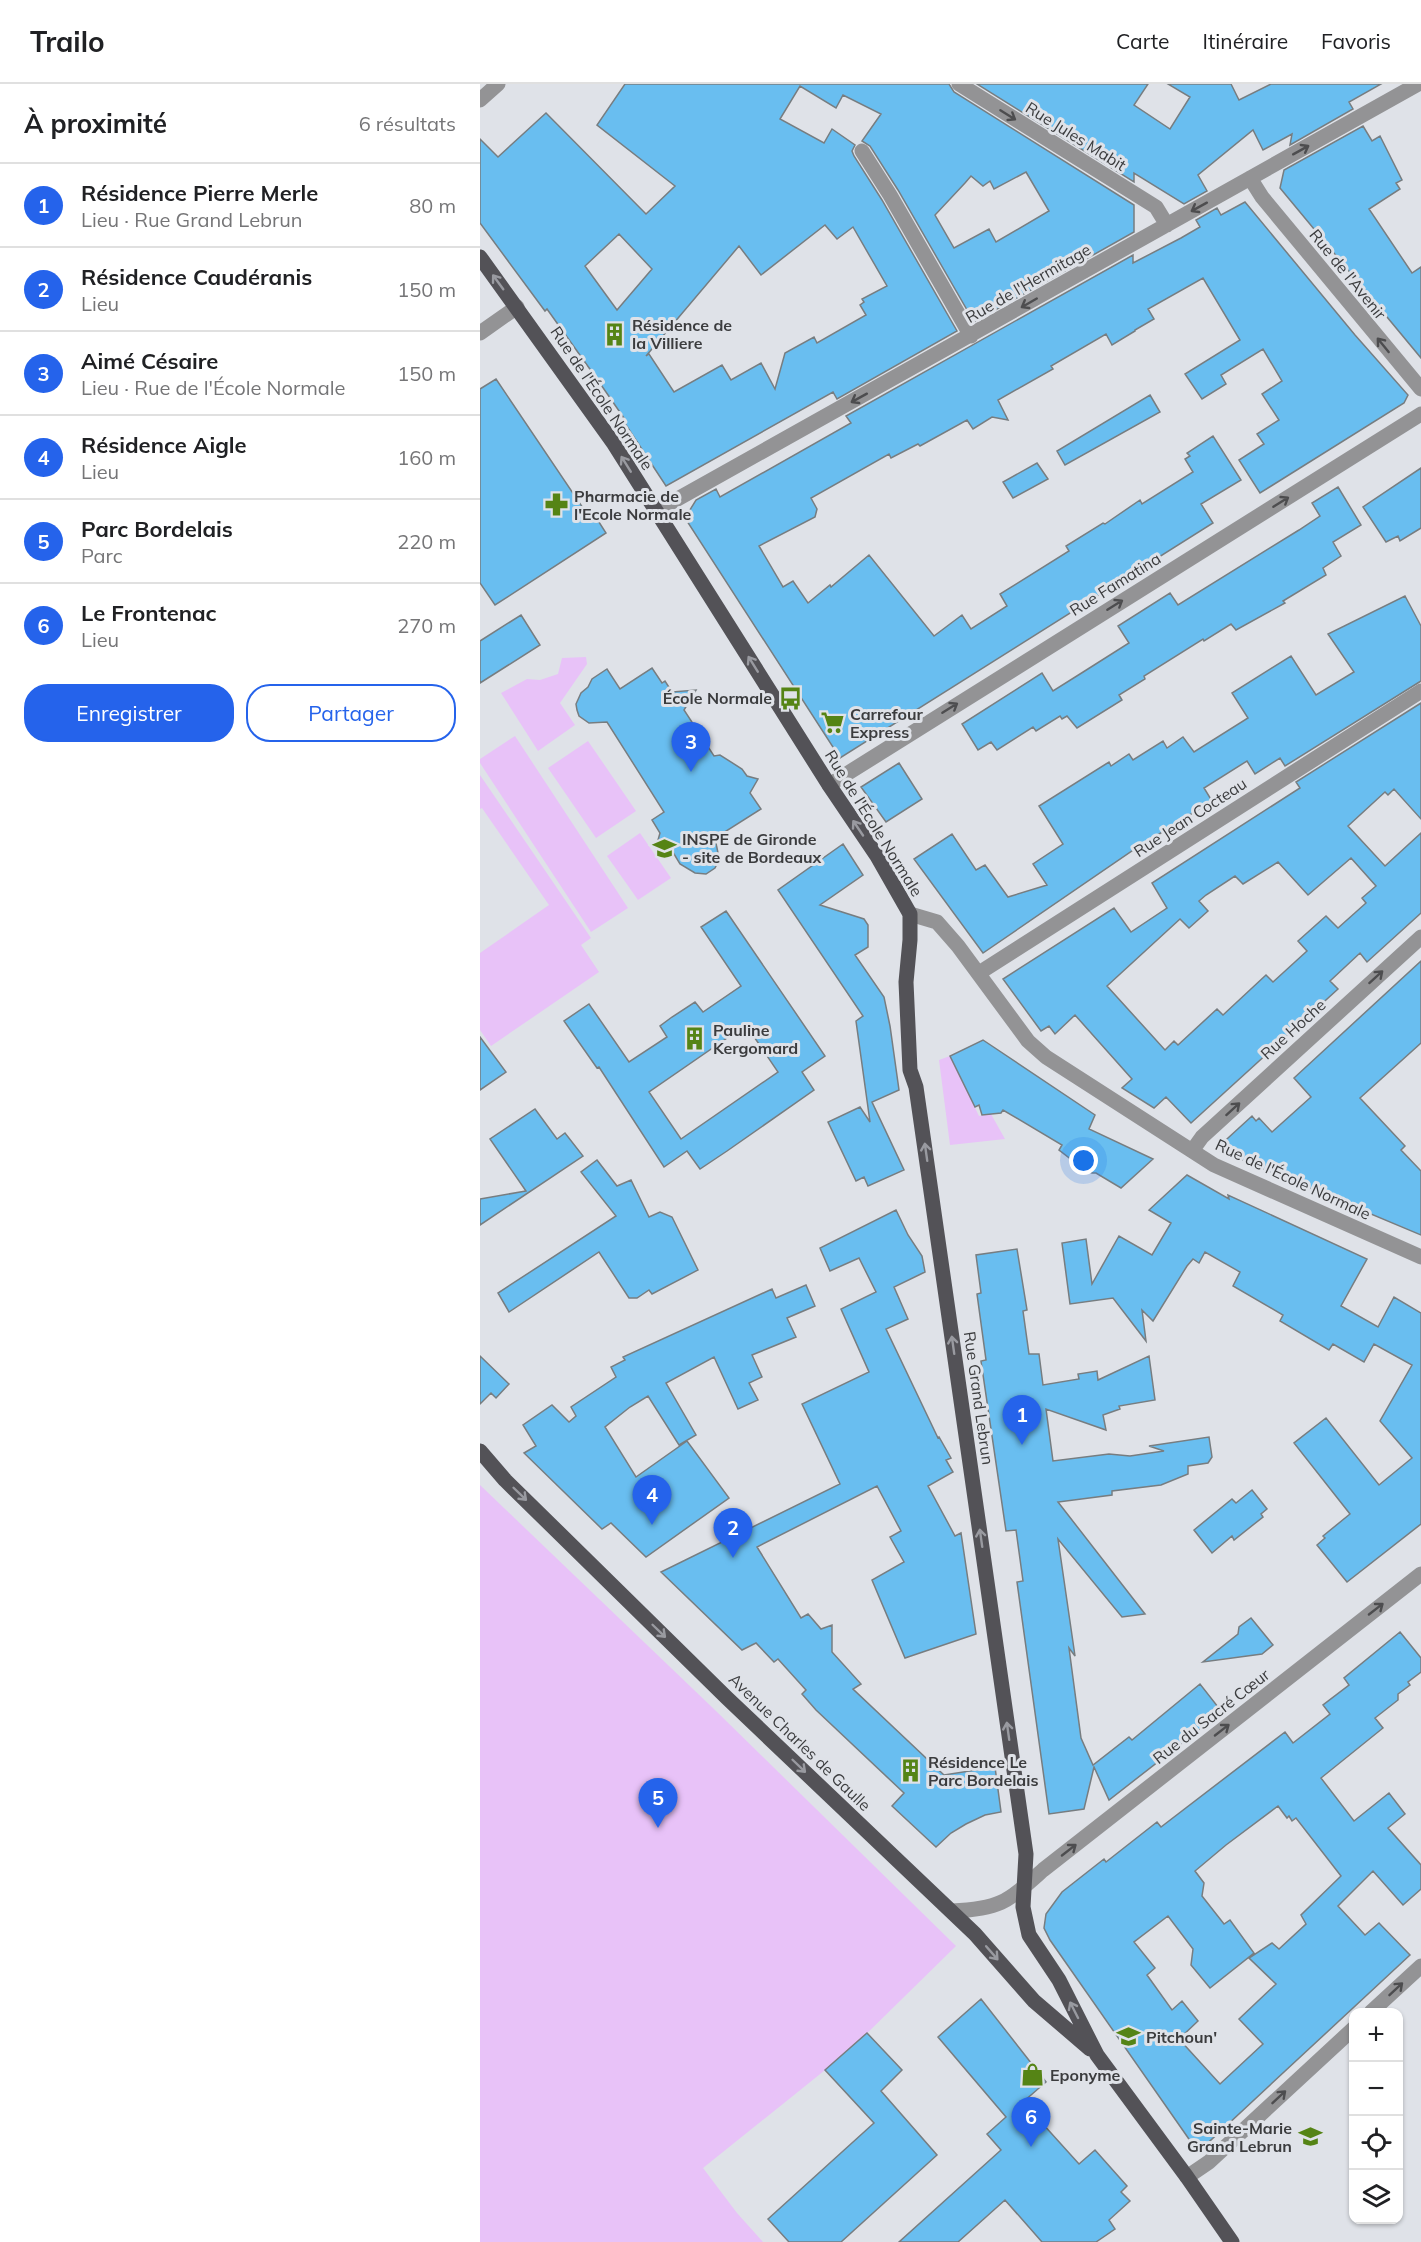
<!DOCTYPE html>
<html lang="fr">
<meta charset="utf-8">
<style>
body{margin:0;font-family:Mulish,sans-serif;background:#f6f6f6;color:#202124}
.controls{position:absolute;right:18px;bottom:18px;display:grid;overflow:hidden;border-radius:12px;box-shadow:0 2px 4px #0004}
.controls button{width:54px;height:54px;display:grid;place-items:center;padding:0;border:0;border-bottom:2px solid #e0e0e0;background:#fff;color:#202124;font:30px sans-serif}
.you{position:absolute;left:604px;top:1077px;width:21px;height:21px;margin:-15px;border:4px solid #fff;border-radius:50%;background:#1a73e8;box-shadow:0 0 0 9px #1a73e833}
.badge{display:grid;place-items:center;width:39px;height:39px;border-radius:50%;background:#2563eb;color:#fff;font-size:20px;font-weight:700}
.pin{position:absolute;translate:-50% -50px;filter:drop-shadow(0 2px 3px #0008)}
.pin::after{content:'';position:absolute;top:32px;width:21px;height:18px;background:inherit;clip-path:polygon(0 0,100% 0,50% 100%)}
.list{margin:0;padding:0;list-style:none}
h2{display:flex;justify-content:space-between;align-items:center;height:78px;margin:0;padding:0 24px;font-size:26px}
h2 small{font-size:20px;font-weight:400;color:#757577}
.list li{display:grid;grid-template-columns:39px 1fr auto;gap:18px;align-items:center;box-sizing:border-box;height:84px;padding:0 24px;border-top:2px solid #e0e0e0}
.list b{display:block;font-size:22px;white-space:nowrap}
.list p{margin:0;font-size:20px;white-space:nowrap;color:#757577}
.list em{font-size:20px;font-style:normal;color:#757577}
.actions{display:flex;gap:12px;padding:18px 24px}
.actions a{flex:1;padding:14px 0;border:2px solid #2563eb;border-radius:24px;text-align:center;font-size:21px;color:#2563eb}
.actions .main{background:#2563eb;color:#fff}
.icon{flex:none;width:33px;height:33px;fill:none;stroke:currentColor;stroke-width:2;stroke-linecap:round;stroke-linejoin:round}
.map{position:relative;flex:none;width:941px;height:2158px;overflow:hidden}
header{display:flex;align-items:center;gap:36px;box-sizing:border-box;height:84px;padding:0 30px;background:#fff;border-bottom:2px solid #e0e0e0}
header strong{font-size:28px}
nav{display:flex;gap:33px;margin-inline-start:auto;font-size:21px}
main{display:flex}
aside{flex:1;background:#fff}
.map>svg:first-child{display:block}
.green{fill:#e8c2f8}
.building{fill:#69bef0;stroke:#777d80;stroke-width:1.5;fill-rule:evenodd}
.lines{fill:none;stroke-linecap:round;stroke-linejoin:round}
.minor{stroke:#939395;stroke-width:15}
.major{stroke:#535257;stroke-width:15}
.oneway{stroke:#4d4d4f}
.oneway2{stroke:#999aa0}
.labels{text-anchor:middle;stroke-width:6;stroke-linejoin:round;paint-order:stroke}
.street-label{font-size:16px;fill:#3b3c3e;stroke:#dfe2e8}
.poi-label{font-size:16px;font-weight:bold;fill:#3b3c3e;stroke:#dfe2e8;text-anchor:start}
</style>
<header>
<strong>Trailo</strong>
<nav><a>Carte</a><a>Itinéraire</a><a>Favoris</a></nav>
</header>
<main>
<aside>
<h2>À proximité<small>6 résultats</small></h2>
<ul class="list">
<li><span class="badge">1</span><div><b>Résidence Pierre Merle</b><p>Lieu · Rue Grand Lebrun</p></div><em>80 m</em></li>
<li><span class="badge">2</span><div><b>Résidence Caudéranis</b><p>Lieu</p></div><em>150 m</em></li>
<li><span class="badge">3</span><div><b>Aimé Césaire</b><p>Lieu · Rue de l'École Normale</p></div><em>150 m</em></li>
<li><span class="badge">4</span><div><b>Résidence Aigle</b><p>Lieu</p></div><em>160 m</em></li>
<li><span class="badge">5</span><div><b>Parc Bordelais</b><p>Parc</p></div><em>220 m</em></li>
<li><span class="badge">6</span><div><b>Le Frontenac</b><p>Lieu</p></div><em>270 m</em></li>
</ul>
<div class="actions"><a class="main">Enregistrer</a><a>Partager</a></div>
</aside>
<div class="map">
<svg width="941" height="2158" viewBox="0 0 941 2158">
<rect width="100%" height="100%" fill="#dfe2e8"/>
<!-- green -->
<path class="green" d="M106 573 107 580 80 619 95 641 58 667 21 609 47 595 60 596 78 590 82 574Z
M35 652 148 824 111 848 0 679V675Z
M108 657 156 727 116 754 68 684Z
M0 691 111 854 101 861 119 888 11 962 0 946V869L69 821 2 724 0 725Z
M160 749 191 794 158 816 127 772Z
M470 972 499 1032 511 1030 525 1055 470 1061 459 976Z
M0 1401 236 1627 476 1862 370 1966 223 2084 257 2129 283 2158H0Z"/>
<!-- building -->
<path class="building" d="M145 0H469L474 8 654 121V148L494 238 418 106 390 62 382 57 401 30 363 11 356 24 320 2 300 35 344 59 352 45 375 61 372 67 374 72 402 116 477 247 357 315 353 308 186 402 144 338 146 337 117 295 67 225 65 227 0 139V55L18 73 66 29 166 130 195 102 117 41ZM546 88 569 127 516 158 509 145 474 164 455 131 485 99 491 92 503 102 510 97 514 105ZM345 141 357 155 373 143 407 202 382 215 384 218 380 221 386 231 337 259 334 253 305 269 295 305 281 279 251 296 242 281 194 308 169 270 166 272 259 162 281 191ZM139 150 172 185 137 226 105 182Z
M497 0H668L654 21 690 45 710 13 688 0H751L759 16 791 0H901L869 18 873 25 810 61 812 50 783 66 773 46 718 91 727 107 704 120 654 89V98Z
M883 42 892 57 900 52 922 96 916 99 920 105 889 125 932 189 941 183V274L800 104 804 86Z
M765 118 875 251 928 311 924 319 780 409 759 376 784 360 777 350 799 336 782 310 802 297 783 265 741 291 746 300 722 315 705 290 760 256 723 194 668 225 674 235 655 246V247L632 261 626 250 571 282 573 285 518 316 528 336 512 333 493 345 487 336 440 362 438 360 411 374 409 370 331 414 337 425 335 433 279 462 303 503 313 497 328 519 350 501 351 503 389 471 454 552 482 531 491 545 527 522 520 510 589 467 586 462 623 439 625 440 660 416 662 420 713 388 705 375 710 372 707 369 733 352 761 396 721 420 733 439 360 674 205 434 216 416 236 405 240 413 371 339 366 332 653 171V179L701 154 720 143 716 136 737 124 741 131Z
M16 295 105 427 110 424 126 449 15 521 0 499V305Z
M670 311 680 328 585 381 577 367Z
M557 379 568 395 533 414 523 398Z
M941 384V444L920 457 918 452 906 458 883 423Z
M858 403 881 441 853 458 861 472 843 484 846 491 803 517 805 519 756 546 751 540 724 557 723 555 664 592 665 595 639 611 642 616 597 644 587 632 582 635 580 632 556 647 553 643 517 666 511 658 498 666 482 640 562 589 573 607 600 590 649 559 638 542 690 509 698 521 819 446 840 432 832 419Z
M925 512 941 542V597L805 682 800 674 775 690 767 677 724 704 732 717 652 767 503 869 434 775 472 750 496 786 505 781 528 813 567 801 553 780 583 760 559 722 629 678 631 682 649 670 653 676 683 657 687 664 703 653 714 668 768 634 752 609 811 572 836 611 874 588 848 550Z
M41 531 60 561 0 599V557Z
M172 584 182 599 185 597 192 608 216 606 204 626 234 672 240 671 262 685 267 692 278 695 270 709 281 725 235 754 239 774 237 780 235 784 226 790 215 789 200 780 191 765 176 763 180 749 172 736 184 728 127 638 109 639 99 632 97 626 96 620 101 609 108 603 112 595 127 585 140 605Z
M941 619V735L914 705 908 711 905 708 868 742 905 782 941 749V829L887 878 880 869 850 897 858 905 711 1039 686 1013 674 1024 642 1004 652 995 595 931 575 950 569 942 561 947 523 895 634 824 651 848 687 824 672 799 820 704 816 698ZM871 774 896 802 882 814 886 819 858 844 846 832 818 857 827 867 793 898 786 891 743 931 737 925 698 961 694 957 685 966 627 902 700 835 709 844 728 827 719 817 726 811 755 792 763 800 798 778 828 811Z
M419 679 442 715 406 738 381 703Z
M363 760 383 791 340 821 384 835 388 841V863L375 871 404 913 410 942 419 1006 392 1018 424 1086 388 1102 384 1093 376 1097 348 1038 380 1023 390 1038 376 937 383 932 298 806Z
M246 827 345 972 322 988 334 1006 247 1067 220 1085 207 1067 184 1083 119 983 117 984 84 937 109 920 149 978 187 953 180 942 192 933 215 918 223 928 261 902 221 843ZM266 941 298 988 201 1055 169 1008Z
M941 877V959L880 1014 925 1062 921 1066 941 1087V1151L736 1065 772 1032 776 1037 779 1034 792 1048 831 1013 814 994Z
M0 953 26 988 0 1006Z
M503 956 615 1031 609 1045 673 1075 641 1104 616 1089H612L605 1086 579 1066 582 1061 523 1026 521 1029 502 1031 499 1021 495 1023 470 972Z
M55 1025 77 1055 85 1049 103 1072 0 1141V1115L46 1107 10 1055Z
M117 1076 137 1102 151 1096 169 1133 180 1128 192 1133 218 1186 172 1210 169 1206 157 1214H149L119 1168 29 1228 18 1209 136 1132 101 1088Z
M707 1091 749 1115 748 1111 887 1175 861 1222 898 1243 914 1213 941 1229V1440L867 1498 837 1461 845 1454 843 1452 870 1430 814 1359 846 1334 899 1401 932 1374 900 1337 932 1281 894 1260 884 1278 853 1260 849 1266 800 1237 803 1231 753 1202 760 1188 725 1168 719 1179 713 1175 707 1182 673 1237 662 1226 666 1257 633 1214 590 1220 582 1159 606 1155 612 1200 639 1152 672 1171 691 1139 669 1126Z
M416 1126 428 1151 442 1172 445 1188 414 1203 428 1235 406 1245 458 1354 459 1353 471 1374 466 1376 473 1388 448 1402 475 1452 481 1449 496 1550 425 1574 392 1496 424 1478 410 1453 421 1447 397 1402 277 1463 321 1534 328 1530 341 1545 352 1541V1568L381 1600 373 1605 464 1691 515 1683 521 1728 505 1731 486 1740 471 1749 456 1763 412 1722 424 1709 336 1626 322 1610 326 1606 298 1575 294 1578 276 1559 262 1566 181 1488 360 1400 322 1320 389 1288 361 1225 396 1208 379 1174 350 1187 340 1164Z
M537 1165 547 1226 543 1227 549 1270H559L563 1301 599 1295 598 1290 617 1287 618 1296 669 1272 675 1316 639 1322 640 1325 623 1331 626 1346 566 1325 573 1377 629 1370 650 1372 684 1367 669 1362 729 1353 732 1373 728 1379 708 1382V1390L681 1401 632 1407V1411L578 1418 665 1530 642 1533 578 1455 595 1572 589 1564 601 1654 613 1681 649 1653 652 1656 720 1600 742 1628 629 1716 614 1683 604 1725 569 1730 537 1498 543 1497 536 1446 526 1447 501 1277 506 1276 497 1210 501 1209 496 1171Z
M326 1201 335 1222 307 1234 316 1253 272 1271 282 1293 269 1299 278 1316 258 1325 234 1273 186 1299 216 1351 199 1361 168 1312 150 1323 125 1343 156 1393 207 1357 249 1414 166 1473 131 1439 122 1445 44 1369 56 1362 43 1341 72 1321 89 1338 96 1332 91 1323 136 1293 131 1283 145 1276 143 1273 292 1205 296 1214Z
M0 1272 29 1300 16 1314 11 1309 0 1320Z
M772 1406 787 1425 781 1430 783 1433 754 1456 752 1452 732 1469 714 1446 752 1415 756 1419Z
M771 1534 793 1561 782 1570 723 1578 758 1550 759 1543Z
M920 1548 941 1574V1588L928 1598 930 1601 918 1610V1616L895 1634 903 1644 841 1694 874 1737 909 1709 925 1730 908 1744 941 1781V1805L923 1821 893 1787 858 1822 885 1851 899 1839 930 1871 718 2068 570 1856 564 1844 566 1830 582 1808 624 1775 626 1778 677 1738 681 1743 805 1648 813 1659 850 1630 843 1621 869 1601 864 1594ZM798 1722 807 1734 809 1732 812 1737 816 1734 861 1792 821 1831 826 1840 799 1865 792 1859 769 1874 796 1900 759 1935 783 1960 740 2000 699 1955 718 1937 702 1917 692 1926 667 1891 675 1884 654 1858 688 1832 713 1865 711 1881 730 1904 774 1869 750 1836 744 1840 722 1812 724 1799 715 1787 746 1761Z
M501 1915 566 1998 543 2018 599 2080 615 2066 647 2102 641 2108 650 2117 629 2136 635 2145 616 2158H562L525 2116 478 2158H419L521 2066 507 2050 526 2033 458 1953Z
M387 1949 422 1986 401 2007 457 2071 361 2158H309L288 2135 394 2039 345 1986Z"/>
<g class="lines">
<!-- minor -->
<path class="minor" d="M479 0 676 123 687 141
M0 16 18 0
M382 67 410 111 491 252
M770 94 782 113 941 305
M0 249 37 223
M176 427 938 0
M349 701 941 330
M430 830 457 838 478 862 548 957 566 973 734 1081 941 1173
M499 889 941 607
M712 1067 722 1053 941 853
M472 1827C521 1825 527 1818 563 1786L941 1490
M891 1928 941 1882
M707 2093 729 2078 874 1944"/>
<!-- major -->
<path class="major" d="M0 173 134 360 349 701 397 772 430 830V856L426 898 430 986 436 1003 546 1770 543 1823 549 1851 579 1896 617 1971 707 2093 752 2158
M0 1367 25 1396 247 1614 495 1850 554 1917 610 1965"/>
</g>
<!-- one-way arrows -->
<defs><path id="oneway-shaft" d="M-6 0H5M1.5-3L5.5 0L1.5 3" fill="none" stroke-width="1.6" stroke-linecap="round" stroke-linejoin="round" transform="scale(1.5)"/></defs>
<g class="oneway">
<use href="#oneway-shaft" transform="translate(528 31) rotate(32)"/>
<use href="#oneway-shaft" transform="translate(821 66) rotate(-29)"/>
<use href="#oneway-shaft" transform="translate(719 123) rotate(151)"/>
<use href="#oneway-shaft" transform="translate(549 219) rotate(150)"/>
<use href="#oneway-shaft" transform="translate(903 261) rotate(-129)"/>
<use href="#oneway-shaft" transform="translate(379 314) rotate(151)"/>
<use href="#oneway-shaft" transform="translate(801 418) rotate(-32)"/>
<use href="#oneway-shaft" transform="translate(635 521) rotate(-32)"/>
<use href="#oneway-shaft" transform="translate(470 624) rotate(-32)"/>
<use href="#oneway-shaft" transform="translate(896 893) rotate(-42)"/>
<use href="#oneway-shaft" transform="translate(753 1025) rotate(-42)"/>
<use href="#oneway-shaft" transform="translate(896 1525) rotate(-38)"/>
<use href="#oneway-shaft" transform="translate(742 1646) rotate(-38)"/>
<use href="#oneway-shaft" transform="translate(589 1766) rotate(-38)"/>
<use href="#oneway-shaft" transform="translate(916 1905) rotate(-43)"/>
<use href="#oneway-shaft" transform="translate(799 2013) rotate(-43)"/>
</g>
<g class="oneway2">
<use href="#oneway-shaft" transform="translate(18 198) rotate(-126)"/>
<use href="#oneway-shaft" transform="translate(146 380) rotate(-122)"/>
<use href="#oneway-shaft" transform="translate(273 580) rotate(-122)"/>
<use href="#oneway-shaft" transform="translate(378 744) rotate(-124)"/>
<use href="#oneway-shaft" transform="translate(446 1068) rotate(-98)"/>
<use href="#oneway-shaft" transform="translate(473 1261) rotate(-98)"/>
<use href="#oneway-shaft" transform="translate(40 1410) rotate(44)"/>
<use href="#oneway-shaft" transform="translate(501 1454) rotate(-98)"/>
<use href="#oneway-shaft" transform="translate(179 1547) rotate(44)"/>
<use href="#oneway-shaft" transform="translate(528 1647) rotate(-98)"/>
<use href="#oneway-shaft" transform="translate(319 1682) rotate(44)"/>
<use href="#oneway-shaft" transform="translate(512 1869) rotate(49)"/>
<use href="#oneway-shaft" transform="translate(594 1926) rotate(-117)"/>
</g>
<!-- icons -->
<defs>
<symbol id="building-bare" viewBox="-9 -9 18 18"><path d="M-4-6H4V6H1V3H-1V6H-4ZM-2.5-4.3h1.7v1.8h-1.7ZM.8-4.3h1.7v1.8H.8ZM-2.5-1h1.7V.8h-1.7ZM.8-1h1.7V.8H.8Z" fill="#558415" stroke="#dfe2e8" stroke-width="2.5" paint-order="stroke"/></symbol>
<symbol id="pharmacy-bare" viewBox="-9 -9 18 18"><path d="M-2-6h4v4h4v4h-4v4h-4v-4h-4v-4h4Z" fill="#558415" stroke="#dfe2e8" stroke-width="2.5" paint-order="stroke"/></symbol>
<symbol id="bus-bare" viewBox="-9 -9 18 18"><path d="M-5-6H5V4H4V6H2V4H-2V6H-4V4H-5ZM-3.5-4V0h7V-4ZM-3.5 1.2v1.5H-2V1.2ZM2 1.2v1.5H3.5V1.2Z" fill="#558415" stroke="#dfe2e8" stroke-width="2.5" paint-order="stroke"/></symbol>
<symbol id="supermarket-bare" viewBox="-9 -9 18 18"><path d="M-6-5.5h2.5l.6 2H6L4.5 2H-2.5L-4.4-4H-6ZM-1.5 3.2a1.3 1.3 0 1 0 .1 0ZM3 3.2a1.3 1.3 0 1 0 .1 0Z" fill="#558415" stroke="#dfe2e8" stroke-width="2.5" paint-order="stroke"/></symbol>
<symbol id="university-bare" viewBox="-9 -9 18 18"><path d="M0-5L7-2L0 1L-7-2ZM-4 1L0 2.5L4 1V4Q0 6-4 4Z" fill="#558415" stroke="#dfe2e8" stroke-width="2.5" paint-order="stroke"/></symbol>
<symbol id="school-bare" viewBox="-9 -9 18 18"><path d="M0-5L7-2L0 1L-7-2ZM-4 1L0 2.5L4 1V4Q0 6-4 4Z" fill="#558415" stroke="#dfe2e8" stroke-width="2.5" paint-order="stroke"/></symbol>
<symbol id="shop-bare" viewBox="-9 -9 18 18"><path d="M-5-2.5h2.3a2.7 3.5 0 0 1 5.4 0H5L5.5 6h-11ZM-1.5-2.5h3a1.5 2.3 0 0 0-3 0Z" fill="#558415" stroke="#dfe2e8" stroke-width="2.5" paint-order="stroke"/></symbol>
</defs>
<g fill-rule="evenodd">
<use href="#building-bare" x="118" y="234" width="33" height="33"/>
<use href="#pharmacy-bare" x="60" y="404" width="33" height="33"/>
<use href="#bus-bare" x="294" y="598" width="33" height="33"/>
<use href="#supermarket-bare" x="336" y="622" width="33" height="33"/>
<use href="#university-bare" x="168" y="748" width="33" height="33"/>
<use href="#building-bare" x="198" y="938" width="33" height="33"/>
<use href="#building-bare" x="414" y="1670" width="33" height="33"/>
<use href="#school-bare" x="632" y="1936" width="33" height="33"/>
<use href="#shop-bare" x="536" y="1974" width="33" height="33"/>
<use href="#school-bare" x="814" y="2036" width="33" height="33"/>
</g>
<g class="labels">
<!-- street labels -->
<g class="street-label">
<text transform="translate(596 52) rotate(32)" y="6">Rue Jules Mabit</text>
<text transform="translate(868 190) rotate(51)" y="6">Rue de l'Avenir</text>
<text transform="translate(548 199) rotate(-30)" y="6">Rue de l'Hermitage</text>
<text transform="translate(122 314) rotate(56)" y="6">Rue de l'École Normale</text>
<text transform="translate(635 500) rotate(-32)" y="6">Rue Famatina</text>
<text transform="translate(710 733) rotate(-33)" y="6">Rue Jean Cocteau</text>
<text transform="translate(394 739) rotate(58)" y="6">Rue de l'École Normale</text>
<text transform="translate(813 945) rotate(-42)" y="6">Rue Hoche</text>
<text transform="translate(813 1095) rotate(25)" y="6">Rue de l'École Normale</text>
<text transform="translate(499 1314) rotate(82)" y="6">Rue Grand Lebrun</text>
<text transform="translate(731 1632) rotate(-38)" y="6">Rue du Sacré Cœur</text>
<text transform="translate(320 1658) rotate(44)" y="6">Avenue Charles de Gaulle</text>
</g>
<!-- poi labels -->
<g class="poi-label">
<text x="152" y="247">Résidence de<tspan x="152" dy="18">la Villiere</tspan></text>
<text x="94" y="418">Pharmacie de<tspan x="94" dy="18">l'Ecole Normale</tspan></text>
<text x="292" y="620" text-anchor="end">École Normale</text>
<text x="370" y="636">Carrefour<tspan x="370" dy="18">Express</tspan></text>
<text x="202" y="761">INSPE de Gironde<tspan x="202" dy="18">- site de Bordeaux</tspan></text>
<text x="233" y="952">Pauline<tspan x="233" dy="18">Kergomard</tspan></text>
<text x="448" y="1684">Résidence Le<tspan x="448" dy="18">Parc Bordelais</tspan></text>
<text x="666" y="1959">Pitchoun'</text>
<text x="570" y="1997">Eponyme</text>
<text x="812" y="2050" text-anchor="end">Sainte-Marie<tspan x="812" dy="18">Grand Lebrun</tspan></text>
</g>
</g>
</svg>
<div class="controls">
<button>+</button>
<button>−</button>
<button><svg class="icon" aria-label="locate" viewBox="0 0 24 24"><circle cx="12" cy="12" r="6"/><path d="M12 2v4M12 18v4M2 12h4M18 12h4"/></svg></button>
<button><svg class="icon" aria-label="layers" viewBox="0 0 24 24"><path d="M12 4l9 5-9 5-9-5zM3 14l9 5 9-5"/></svg></button>
</div>
<div class="you"></div>
<div class="pin badge" style="left:542px;top:1361px">1</div>
<div class="pin badge" style="left:253px;top:1474px">2</div>
<div class="pin badge" style="left:211px;top:688px">3</div>
<div class="pin badge" style="left:172px;top:1441px">4</div>
<div class="pin badge" style="left:178px;top:1744px">5</div>
<div class="pin badge" style="left:551px;top:2063px">6</div>
</div>
</main>
